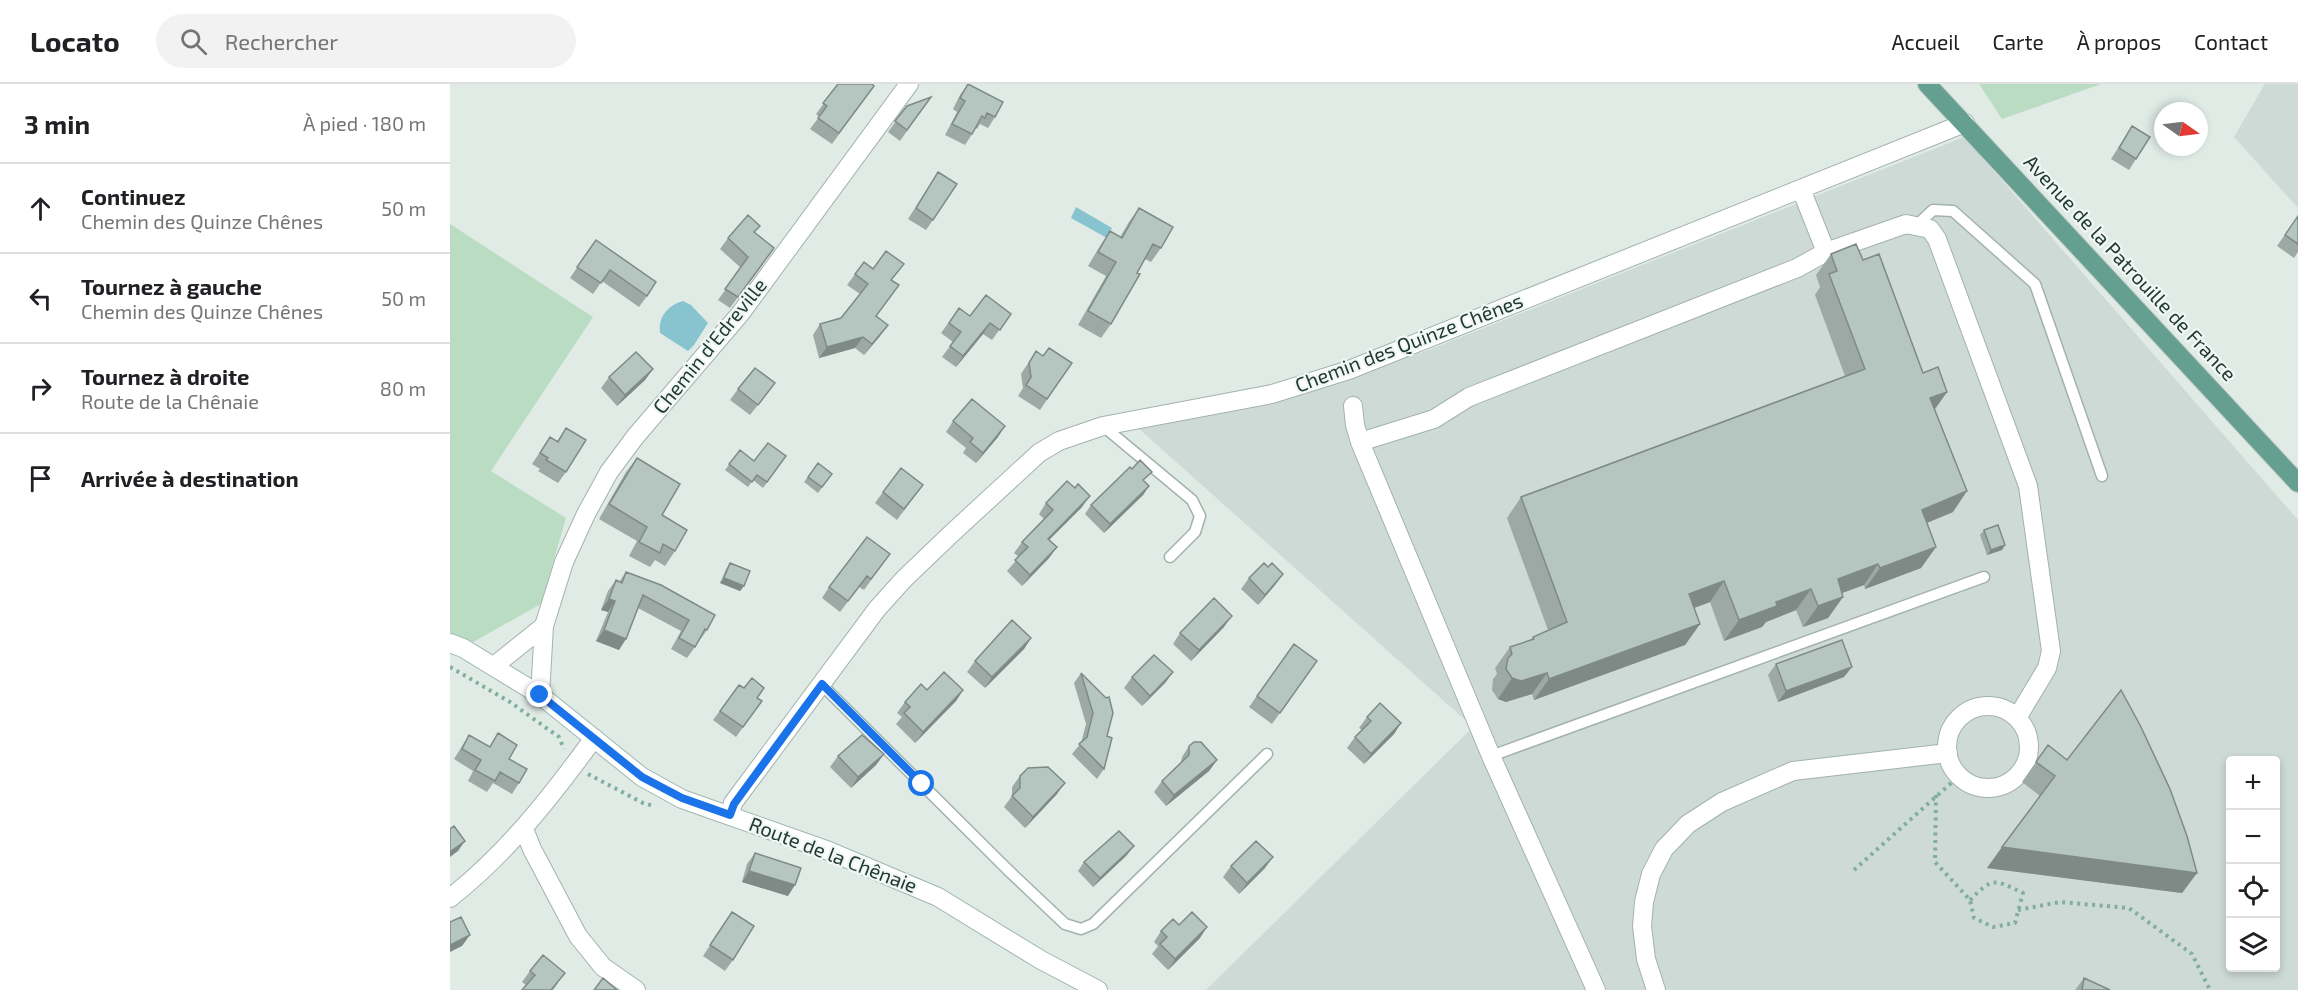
<!DOCTYPE html>
<html lang="fr">
<meta charset="utf-8">
<style>
body{margin:0;font-family:"Exo 2",sans-serif;background:#f2f2f2;color:#202124}
.controls{position:absolute;right:18px;bottom:18px;display:grid;overflow:hidden;border-radius:6px;box-shadow:0 3px 9px #0003}
.controls button{width:54px;height:54px;display:grid;place-items:center;padding:0;border:0;border-bottom:2px solid #e0e0e0;background:#fff;color:#202124;font:30px sans-serif}
.compass{position:absolute;left:1704px;top:18px;width:54px;height:54px;border-radius:50%;background:#fff;box-shadow:0 3px 9px #0003;rotate:104deg}
.stop{position:absolute;width:18px;height:18px;margin:-14px;border:4px solid #1a73e8;border-radius:50%;background:#fff}
.stop.end{background:#1a73e8;border-color:#fff;box-shadow:0 2px 6px #0008}
.list{margin:0;padding:0;list-style:none}
h2{display:flex;justify-content:space-between;align-items:center;height:78px;margin:0;padding:0 24px;font-size:26px}
h2 small{font-size:20px;font-weight:400;color:#757577}
.list li{display:grid;grid-template-columns:39px 1fr auto;gap:18px;align-items:center;box-sizing:border-box;height:90px;padding:0 24px;border-top:2px solid #e0e0e0}
.list b{display:block;font-size:22px;white-space:nowrap}
.list p{margin:0;font-size:20px;white-space:nowrap;color:#757577}
.list em{font-size:20px;font-style:normal;color:#757577}
.icon{flex:none;width:33px;height:33px;fill:none;stroke:currentColor;stroke-width:2;stroke-linecap:round;stroke-linejoin:round}
.map{position:relative;flex:none;width:1848px;height:906px;overflow:hidden}
header{display:flex;align-items:center;gap:36px;box-sizing:border-box;height:84px;padding:0 30px;background:#fff;border-bottom:2px solid #e0e0e0}
header strong{font-size:28px}
nav{display:flex;gap:33px;margin-inline-start:auto;font-size:21px}
.search{width:420px;height:54px;background:#f2f2f2;display:flex;align-items:center;gap:15px;box-sizing:border-box;padding:0 21px;border-radius:33px;color:#757577;font-size:22px}
main{display:flex}
aside{flex:1;background:#fff}
.map>svg:first-child{display:block}
.built{fill:#cedad5;fill-rule:evenodd}
.green{fill:#b9dcc2}
.water{fill:#88c4cf}
.lines{fill:none;stroke-linecap:round;stroke-linejoin:round}
.lane-casing{stroke:#a3b2ad;stroke-width:13}
.street-casing{stroke:#a3b2ad;stroke-width:20}
.secondary-casing{stroke:#9fb6ae;stroke-width:20}
.primary-casing{stroke:#c1c8c6;stroke-width:20}
.path{stroke:#81ae9f;stroke-width:4;stroke-dasharray:3 4.5;stroke-linecap:butt}
.lane{stroke:#fff;stroke-width:10}
.street{stroke:#fff;stroke-width:18}
.secondary{stroke:#fff;stroke-width:18}
.primary{stroke:#659f90;stroke-width:18}
.wall{fill:#9ca9a4}
.shaded-wall{fill:#7f8a86}
.building{fill:#b5c5bf;stroke:#7f8a86;stroke-width:1.5}
.route{stroke:#1a73e8;stroke-width:8}
.labels{text-anchor:middle;stroke-width:4.5;stroke-linejoin:round;paint-order:stroke}
.street-label{font-size:20px;fill:#213a34;stroke:#f0f7f4}
</style>
<header>
<strong>Locato</strong>
<div class="search"><svg class="icon" aria-label="search" viewBox="0 0 24 24"><circle cx="10" cy="10" r="6"/><path d="M15 15l6 6"/></svg>Rechercher</div>
<nav><a>Accueil</a><a>Carte</a><a>À propos</a><a>Contact</a></nav>
</header>
<main>
<aside>
<h2>3 min<small>À pied · 180 m</small></h2>
<ul class="list">
<li><svg class="icon" aria-label="ahead" viewBox="0 0 24 24"><path d="M12 20V5M6 11l6-6 6 6"/></svg><div><b>Continuez</b><p>Chemin des Quinze Chênes</p></div><em>50 m</em></li>
<li><svg class="icon" aria-label="left" viewBox="0 0 24 24"><path d="M17 20v-9H6M10 6l-5 5 5 5"/></svg><div><b>Tournez à gauche</b><p>Chemin des Quinze Chênes</p></div><em>50 m</em></li>
<li><svg class="icon" aria-label="right" viewBox="0 0 24 24"><path d="M7 20v-9h11M14 6l5 5-5 5"/></svg><div><b>Tournez à droite</b><p>Route de la Chênaie</p></div><em>80 m</em></li>
<li><svg class="icon" aria-label="arrive" viewBox="0 0 24 24"><path d="M6 21V4h12l-3 4 3 4H6"/></svg><div><b>Arrivée à destination</b></div></li>
</ul>
</aside>
<div class="map">
<svg width="1848" height="906" viewBox="0 0 1848 906">
<rect width="100%" height="100%" fill="#e0ebe6"/>
<!-- built -->
<path class="built" d="M1815 0H1848V124L1784 53Z
M1514 53 1848 436V906H756L1023 643 688 344 971 269ZM1780 676H1826V884H1780Z"/>
<!-- green -->
<path class="green" d="M1529 0H1651L1552 35Z
M0 140 143 233 41 387 116 434 91 520 23 558 0 549Z"/>
<!-- water -->
<path class="water" d="M626 123 662 144 657 154 621 134Z
M233 217 241 221 258 239 244 261 238 267 210 249C208 233 218 221 233 217Z"/>
<g class="lines">
<defs>
<path id="lane" d="M1466 142 1483 126 1503 127 1585 200 1652 392
M653 342 742 416 750 432 745 448 720 473
M371 600 558 786 615 840 631 845 643 840 817 670
M1041 672 1534 493"/>
<path id="street" d="M1351 105 1376 168
M903 322 905 341 910 358 1041 672 1146 906
M910 358 984 335 1019 313 1347 184 1376 168 1456 140 1480 145 1487 155 1578 402 1601 567 1597 584 1567 634
M44 582 94 542
M90 611 94 542 114 478 136 430 159 388 185 353 290 230 459 0
M1497 663a41 41 0 1 1 82 0a41 41 0 1 1-82 0Z
M280 731 283 719 427 525 454 495 501 450 589 369 609 357 653 342 822 310 899 286 1515 39
M74 745 82 765 128 852 153 883 186 906
M0 814C58 768 101 713 144 654
M1206 906 1196 875 1192 842 1194 818 1201 790 1214 765 1238 740 1272 718 1343 687 1498 669"/>
<path id="secondary" d="M0 559 13 564 90 611 192 693 232 715 379 767 488 813 591 876 648 906"/>
<path id="primary" d="M1477 0 1848 399"/>
</defs>
<!-- lane casing -->
<use href="#lane" class="lane-casing"/>
<!-- street casing -->
<use href="#street" class="street-casing"/>
<!-- secondary casing -->
<use href="#secondary" class="secondary-casing"/>
<!-- primary casing -->
<use href="#primary" class="primary-casing"/>
<!-- path -->
<path class="path" d="M0 583 60 618 109 653 114 665
M138 690 193 719 204 722
M1486 711 1485 778 1520 816 1524 834 1543 843 1565 839 1573 809C1544 795 1543 793 1520 816
M1404 786 1509 692
M1568 826 1610 818 1679 824 1742 870 1760 906"/>
<!-- lane -->
<use href="#lane" class="lane"/>
<!-- street -->
<use href="#street" class="street"/>
<!-- secondary -->
<use href="#secondary" class="secondary"/>
<!-- primary -->
<use href="#primary" class="primary"/>
</g>
<!-- wall -->
<path class="wall" d="M388 0 424 2 382 60 360 45 369 33 366 30Z
M518 0 545 33 538 44 530 40 527 45 526 44 515 61 495 51 507 28 503 25 510 11Z
M481 13 450 57 438 48 457 22Z
M1682 42 1686 75 1679 86 1661 75Z
M488 88 483 136 476 146 458 135Z
M689 124 711 164 701 178 695 175 661 240 651 254 628 241 656 192 638 182 650 162 660 147 670 153 679 138Z
M1848 132V168L1844 174 1827 162Z
M305 149 324 164 280 224 268 216 291 184 270 165 278 154Z
M146 156 197 212 189 223 152 197 143 210 120 194Z
M1381 170 1413 176 1473 289 1497 308 1485 325 1503 428 1477 439 1486 463 1471 484 1415 505 1414 501 1392 509 1393 513 1378 534 1353 543 1346 526 1316 538 1312 543 1274 557 1260 518 1244 524 1250 540 1235 561 1084 616 1082 610 1056 618 1048 615 1042 606 1043 595 1047 590 1045 584 1060 563 1080 556 1083 553 1098 546 1057 434 1071 413 1395 292 1365 211 1370 203 1366 191Z
M414 178 442 196 427 232 430 252 414 271 405 264 369 274 363 251 370 240 391 234 410 210 397 201Z
M509 224 520 232 561 230 542 256 533 250 506 283 492 273 503 258 491 249Z
M586 267 593 272 622 279 590 326 568 312 573 304 571 290Z
M203 285 195 296 167 322 151 304 159 293Z
M325 299 300 331 280 316 288 305Z
M503 337 548 353 526 379 513 369 516 364 496 348Z
M116 344V388L108 399 88 387 90 385 82 380 100 353 107 357Z
M290 366 304 377 336 372 313 404 303 396 298 403 275 386Z
M187 374 212 431 225 467 215 482 205 476 200 483 179 472 187 457 149 435 176 388Z
M368 379 382 390 368 409 354 398Z
M695 398 699 402 693 411 654 449 635 430 641 421Z
M473 401 447 436 425 419 433 408Z
M596 419 632 423 599 456 607 463 599 474 572 502 557 487 569 473 564 469 572 458 594 435 589 430Z
M1534 446 1555 461 1552 466 1537 471 1530 451Z
M440 470 414 506 409 503 390 528 372 514 379 503Z
M280 479 294 502 290 507 270 499 276 485Z
M176 488 257 546 237 574 221 565 231 547 188 524 169 566 146 557 158 528 151 526 158 507 166 496 169 498Z
M833 490 825 501 808 521 791 505 799 494Z
M774 543 741 577 723 560 730 549Z
M581 554 574 565 535 604 517 588 525 577Z
M844 560 867 577 822 640 799 623Z
M1326 580 1394 593 1328 618 1318 591Z
M723 588 715 599 692 622 674 604 682 593Z
M631 589 657 652 654 685 647 695 622 670 631 659 636 640 624 599Z
M289 601 312 617 286 653 263 636Z
M513 606 506 617 465 659 446 640 452 633 447 629 455 618Z
M917 633 951 639 944 650 914 680 897 664 905 653 912 646 909 644Z
M48 649 69 699 62 710 43 699 37 708 18 697 23 687 4 675 19 651 39 663Z
M739 662 767 676 759 687 716 722 704 708 712 697 731 678 732 673Z
M434 670 426 681 401 704 380 683 388 672Z
M1586 678 1747 789 1732 809 1537 784 1590 712 1572 698Z
M570 692 607 710 575 744 554 723 562 712V703Z
M305 769 338 812 292 798 297 780Z
M677 771 643 803 628 787 634 778Z
M781 782 815 784 789 810 773 793Z
M282 828 283 876 275 887 253 872Z
M729 841 750 854 718 886 702 870 708 862 704 858 711 847Z
M80 887 108 899 103 906H72L76 901 72 898Z
M1634 894 1660 906H1625Z"/>
<!-- shaded-wall -->
<path class="shaded-wall" d="M540 239 533 250 506 283 513 272Z
M438 241 430 252 414 271 422 260Z
M413 253 405 264 369 274 377 263Z
M203 285 195 296 167 322 175 311Z
M1497 308 1482 329 1480 314Z
M555 342 548 353 526 379 533 369Z
M699 402 693 411 654 449 660 440Z
M1517 407 1503 428 1457 447 1472 426Z
M640 412 632 423 590 465 598 455Z
M1555 461 1552 466 1537 471 1541 466Z
M607 463 599 474 572 502 580 491Z
M1486 463 1471 484 1415 505 1430 484Z
M1428 480 1414 501 1373 516 1388 495Z
M833 490 825 501 808 521 815 511Z
M274 494 294 502 290 507 270 499Z
M1274 497 1260 518 1225 531 1239 510Z
M1361 505 1346 526 1316 538 1312 543 1274 557 1289 536 1326 518Z
M1393 513 1378 534 1353 543 1368 522Z
M159 515 165 517 158 528 151 526Z
M782 532 774 543 741 577 749 566Z
M1250 540 1235 561 1084 616 1099 595Z
M154 546 176 555 169 566 146 557Z
M581 554 574 565 535 604 542 593Z
M1402 583 1394 593 1328 618 1336 607Z
M723 588 715 599 692 622 700 612Z
M1097 589 1082 610 1056 618 1048 615 1062 594Z
M513 606 506 617 465 659 473 648Z
M951 639 944 650 914 680 921 670Z
M434 670 426 681 401 704 408 693Z
M767 676 759 687 716 722 724 711Z
M615 699 607 710 575 744 583 733Z
M15 757 8 767 0 773V768Z
M684 762 677 771 643 803 650 794Z
M1552 763 1747 789 1732 809 1537 784Z
M823 773 815 784 789 810 797 799Z
M299 787 345 801 338 812 292 798Z
M757 843 750 854 718 886 725 875Z
M20 851 12 862 0 868V861Z"/>
<!-- building -->
<path class="building" d="M388 0H422L424 2 389 49 368 34 377 22 373 19Z
M518 0 553 18 545 33 537 29 535 34 532 32 522 50 502 40 515 17 510 14Z
M481 13 457 46 445 37 457 22Z
M1682 42 1700 53 1686 75 1669 64Z
M488 88 507 100 483 136 466 124Z
M689 124 723 143 711 164 703 160 687 189 690 190 661 240 638 227 666 178 648 168 660 147 672 154Z
M298 131 310 142 304 148 324 164 288 213 275 205 298 173 278 154Z
M1848 132V160L1835 151Z
M146 156 206 198 197 212 160 186 151 199 127 183Z
M1406 160 1413 176 1429 170 1473 289 1488 283 1497 308 1480 314 1517 407 1472 426 1486 463 1430 484 1428 480 1388 495 1393 513 1368 522 1361 505 1326 518 1327 522 1289 536 1274 497 1239 510 1250 540 1099 595 1097 589 1071 597 1062 594 1056 585 1058 574 1062 570 1060 563 1084 555 1083 553 1117 538 1071 413 1415 285 1379 190 1387 187 1381 170Z
M436 167 454 180 441 196 449 201 426 232 438 241 422 260 413 253 377 263 370 240 391 234 418 200 405 190 414 178 423 185Z
M536 211 561 230 550 246 540 239 513 272 500 262 511 248 499 239 509 224 520 232Z
M599 264 622 279 597 315 576 301 581 293 579 279 586 267 593 272Z
M186 268 203 285 175 311 159 293Z
M305 284 325 299 308 321 288 305Z
M522 315 555 342 533 369 520 358 523 354 503 337Z
M116 344 136 356 116 388 96 376 98 374 90 369 100 353 108 358Z
M318 359 336 372 317 398 307 391 302 398 279 380 290 366 304 377Z
M187 374 230 400 212 431 237 446 225 467 213 460 210 469 189 458 197 443 159 420Z
M690 376 702 388 693 396 699 402 660 440 641 421 680 383 682 385Z
M368 379 382 390 372 403 358 393Z
M451 384 473 401 454 425 433 408Z
M617 397 625 404 628 400 640 412 598 455 607 463 580 491 565 476 578 463 572 458 603 426 596 419Z
M1548 441 1555 461 1541 466 1534 446Z
M417 453 440 470 421 495 417 492 398 517 379 503Z
M280 479 300 487 294 502 274 494Z
M814 479 818 483 822 479 833 490 815 511 799 494Z
M176 488 211 501 265 531 257 546 255 545 245 563 229 554 239 536 193 511 176 555 154 546 165 517 159 515 166 496 172 499Z
M764 514 782 532 749 566 730 549Z
M562 536 581 554 542 593 525 577Z
M1392 556 1402 583 1336 607 1326 580Z
M844 560 867 577 830 629 807 612Z
M704 571 723 588 700 612 682 593Z
M494 588 513 606 473 648 454 629 460 623 455 618 471 600 477 606Z
M631 589 656 614 659 613 663 629 657 652 662 654 654 685 629 660 637 653 643 629Z
M302 594 314 604 307 614 312 617 293 643 270 627 289 601 294 604Z
M1671 606 1690 641 1720 705 1737 752 1747 789 1552 763 1605 692 1586 678 1598 661 1617 676Z
M930 619 951 639 921 670 905 653 921 637 917 633Z
M48 649 67 661 59 675 77 685 69 699 50 688 45 697 25 686 31 676 12 665 19 651 40 663Z
M412 651 434 670 408 693 388 672Z
M744 658H751L767 676 724 711 712 697 739 671V662Z
M598 683 615 699 583 733 562 712 570 704V692L578 684Z
M4 742 15 757 0 768V745Z
M669 747 684 762 650 794 634 778Z
M806 757 823 773 797 799 781 782Z
M305 769 351 784 345 801 299 787Z
M282 828 304 842 283 876 260 861Z
M742 828 757 843 725 875 710 860 717 853 711 847 723 835 729 841Z
M11 833 20 851 0 861V838Z
M93 871 115 889 101 906H72L85 891 80 887Z
M153 894 167 906H144Z
M1634 894 1660 906H1632Z"/>
<g class="lines">
<!-- route -->
<path class="route" d="M90 611 192 693 232 714 280 731 284 720 372 600 472 700"/>
</g>
<g class="labels">
<!-- street labels -->
<g class="street-label">
<text transform="translate(1680 184) rotate(47)" y="7">Avenue de la Patrouille de France</text>
<text transform="translate(959 259) rotate(-21)" y="7">Chemin des Quinze Chênes</text>
<text transform="translate(260 262) rotate(-51)" y="7">Chemin d'Edreville</text>
<text transform="translate(383 771) rotate(21)" y="7">Route de la Chênaie</text>
</g>
</g>
</svg>
<div class="controls">
<button>+</button>
<button>−</button>
<button><svg class="icon" aria-label="locate" viewBox="0 0 24 24"><circle cx="12" cy="12" r="6"/><path d="M12 2v4M12 18v4M2 12h4M18 12h4"/></svg></button>
<button><svg class="icon" aria-label="layers" viewBox="0 0 24 24"><path d="M12 4l9 5-9 5-9-5zM3 14l9 5 9-5"/></svg></button>
</div>
<svg class="compass" viewBox="-18 -18 36 36"><path d="M0-13l5 13h-10z" fill="#e53935"/><path d="M0 13l5-13h-10z" fill="#757577"/></svg>
<div class="stop" style="left:472px;top:700px"></div>
<div class="stop end" style="left:90px;top:611px"></div>
</div>
</main>
